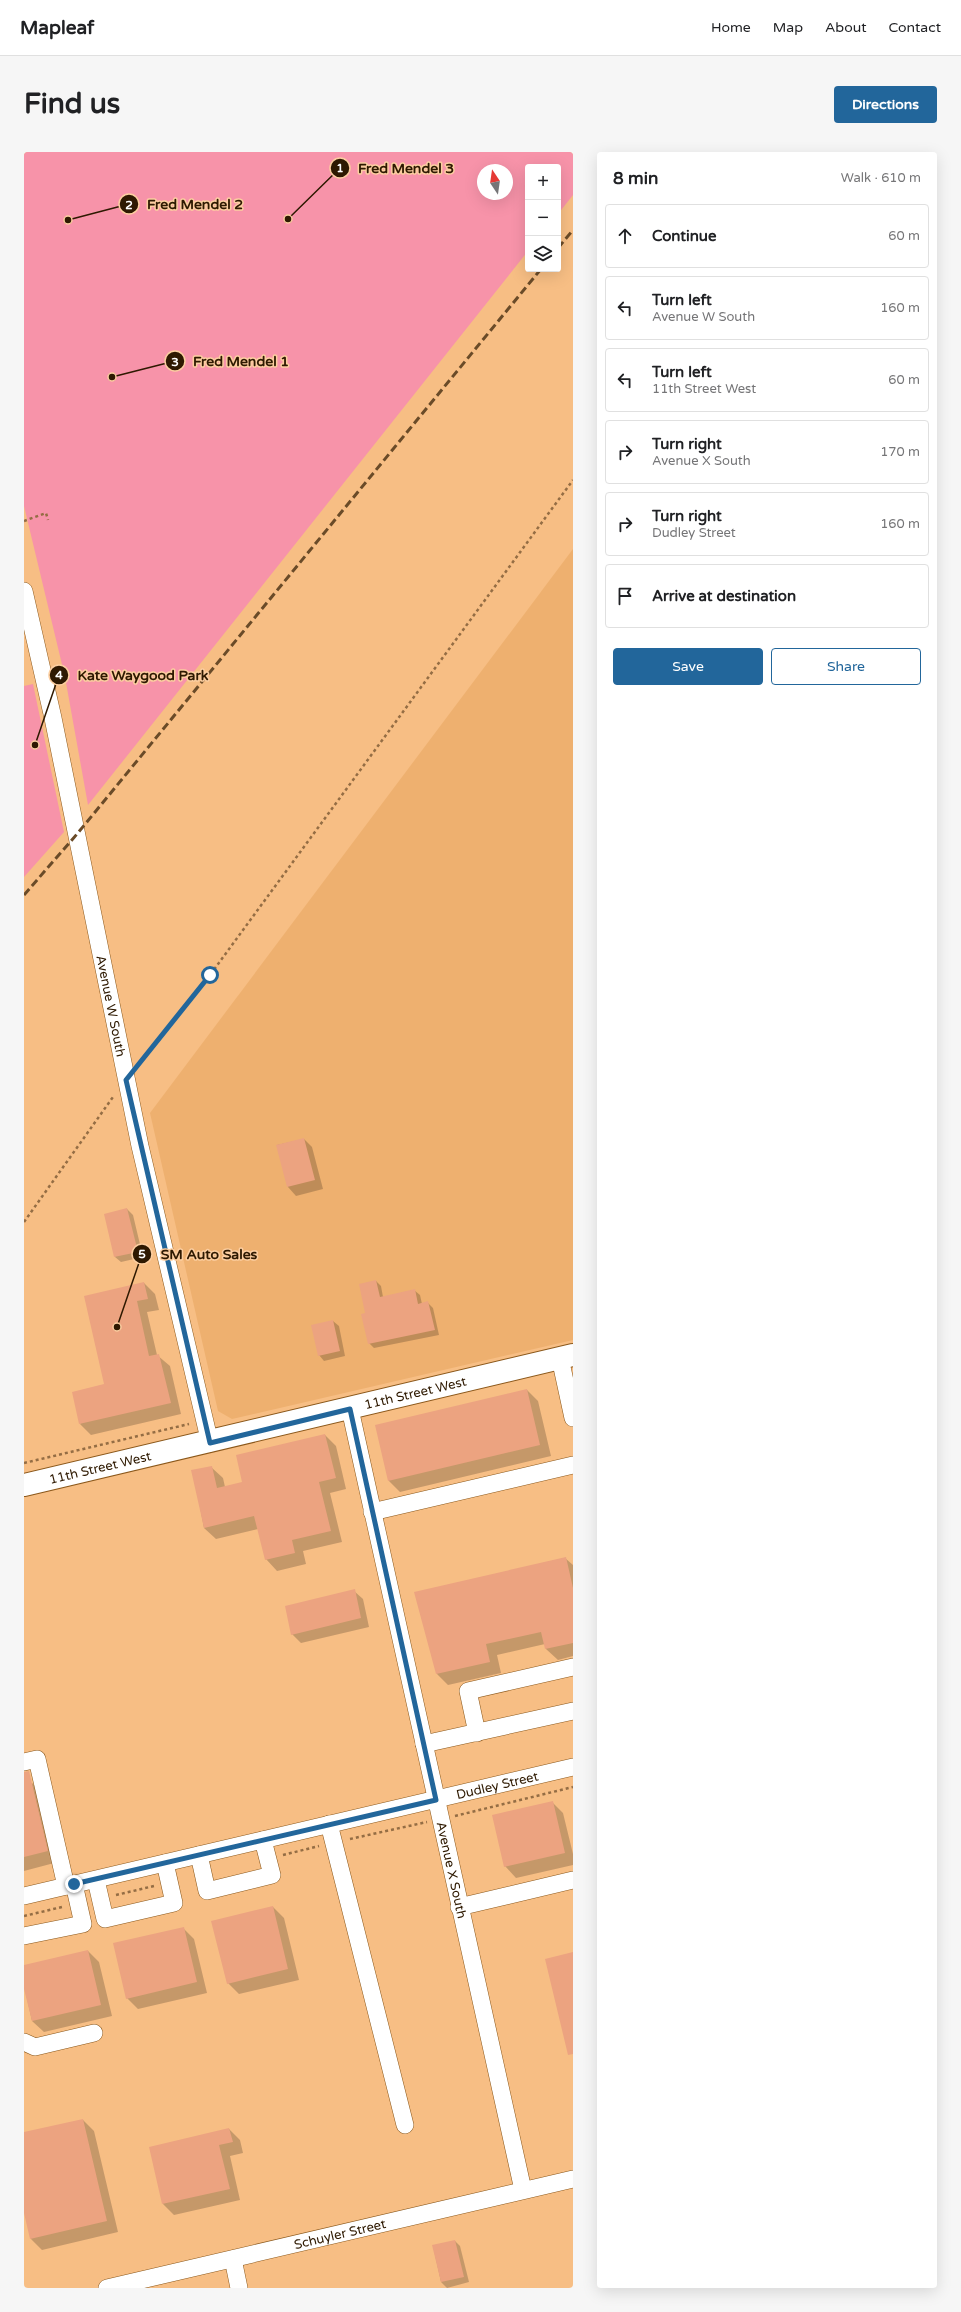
<!DOCTYPE html>
<meta charset="utf-8">
<style>
body{margin:0;font-family:"Varela Round",sans-serif;background:#f6f6f6;color:#202124}
.controls{position:absolute;right:12px;top:12px;display:grid;overflow:hidden;border-radius:4px;box-shadow:0 4px 16px #0002}
.controls button{width:36px;height:36px;display:grid;place-items:center;padding:0;border:0;border-bottom:1px solid #e0e0e0;background:#fff;color:#202124;font:20px sans-serif}
.compass{position:absolute;left:453px;top:12px;width:36px;height:36px;border-radius:50%;background:#fff;box-shadow:0 4px 16px #0002;rotate:347deg}
.stop{position:absolute;width:12px;height:12px;margin:-9px;border:3px solid #22669b;border-radius:50%;background:#fff}
.stop.end{background:#22669b;border-color:#fff;box-shadow:0 1px 4px #0008}
.list{margin:0;padding:0;list-style:none}
h2{display:flex;justify-content:space-between;align-items:center;height:52px;margin:0;padding:0 16px;font-size:17px}
h2 small{font-size:13px;font-weight:400;color:#757577}
.list li{display:grid;grid-template-columns:26px 1fr auto;gap:12px;align-items:center;box-sizing:border-box;height:64px;margin:0 8px 8px;padding:0 8px;border:1px solid #e0e0e0;border-radius:4px}
.list b{display:block;font-size:15px;white-space:nowrap}
.list p{margin:0;font-size:13px;white-space:nowrap;color:#757577}
.list em{font-size:13px;font-style:normal;color:#757577}
.actions{display:flex;gap:8px;padding:12px 16px}
.actions a{flex:1;padding:9px 0;border:1px solid #22669b;border-radius:4px;text-align:center;font-size:14px;color:#22669b}
.actions .main{background:#22669b;color:#fff}
.icon{flex:none;width:22px;height:22px;fill:none;stroke:currentColor;stroke-width:2;stroke-linecap:round;stroke-linejoin:round}
.map{position:relative;flex:none;width:549px;height:2136px;overflow:hidden;border-radius:4px}
header{display:flex;align-items:center;gap:24px;box-sizing:border-box;height:56px;padding:0 20px;background:#fff;border-bottom:1px solid #e0e0e0}
header strong{font-size:19px}
nav{display:flex;gap:22px;margin-inline-start:auto;font-size:14px}
.intro{display:flex;align-items:center;justify-content:space-between;box-sizing:border-box;height:96px;padding:0 24px}
h1{margin:0;font-size:28px}
.button{padding:10px 18px;border-radius:4px;background:#22669b;color:#fff;font-size:14px;font-weight:700}
main{display:flex;gap:24px;padding:0 24px}
aside{flex:1;background:#fff;border-radius:4px;box-shadow:0 4px 16px #0002}
.map>svg:first-child{display:block}
.built{fill:#eeb06f}
.green{fill:#f793a9;fill-rule:evenodd}
.shadow{fill:#0003}
.building{fill:#eca380}
.lines{fill:none;stroke-linecap:round;stroke-linejoin:round}
.minor-casing{stroke:#8b581b;stroke-width:18}
.major-casing{stroke:#8b581b;stroke-width:24}
.path{stroke:#946d44;stroke-width:2.5;stroke-dasharray:3 3;stroke-linecap:butt}
.minor{stroke:#fff;stroke-width:17}
.major{stroke:#fff;stroke-width:22}
.rail{stroke:#6a4b28;stroke-width:3;stroke-dasharray:8 4;stroke-linecap:butt}
.route{stroke:#22669b;stroke-width:5}
.labels{text-anchor:middle;stroke-width:3;stroke-linejoin:round;paint-order:stroke}
.street-label{font-size:13px;fill:#2e1901;stroke:#fccea0}
.leader{fill:none;stroke:#2e1901;stroke-width:1.5}
.callout-dot{fill:#2e1901;stroke:#fccea0;stroke-width:1.5}
.mark-label{font-size:12px;text-anchor:middle;font-weight:bold;fill:#fff}
.callout-label{font-size:14px;text-anchor:middle;font-weight:bold;fill:#2e1901;stroke:#fccea0;stroke-width:3;stroke-linejoin:round;paint-order:stroke}
</style>
<header>
<strong>Mapleaf</strong>
<nav><a>Home</a><a>Map</a><a>About</a><a>Contact</a></nav>
</header>
<div class="intro"><h1>Find us</h1><a class="button">Directions</a></div>
<main>
<div class="map">
<svg width="549" height="2136" viewBox="0 0 549 2136">
<rect width="100%" height="100%" fill="#f7be84"/>
<!-- built -->
<path class="built" d="M549 397V1188L208 1267 194 1259 126 961Z"/>
<!-- green -->
<path class="green" d="M0 0H549V43L534 62V15H504V99L64 653 41 525 0 354ZM459 18H483V42H459Z
M9 532 40 680 0 725V534Z"/>
<!-- shadow -->
<path class="shadow" d="M280 987 288 995 299 1037 272 1044 264 1035 253 993Z
M103 1057 109 1063 119 1105 97 1110 91 1105Z
M352 1129 357 1134 359 1145 390 1138 396 1143 398 1152 404 1151 409 1156 415 1183 350 1196 345 1191Z
M120 1131 131 1142 135 1158 123 1160 133 1203 146 1214 157 1262 67 1283 56 1272 81 1233 61 1145Z
M309 1169 315 1174 321 1204 300 1209 295 1203Z
M503 1238 514 1249 527 1304 376 1340 365 1329 352 1274Z
M301 1283 312 1294 322 1337 306 1341 318 1390 279 1399 282 1412 253 1419 242 1407 234 1377 192 1387 180 1376 169 1319 187 1315 199 1326 201 1335 220 1331Z
M541 1406 549 1413V1504L534 1508 522 1497 521 1492 473 1503 477 1521 424 1533 413 1522 391 1441Z
M330 1439 339 1447 345 1475 277 1491 268 1482Z
M8 1631 19 1643 34 1710 0 1719V1633Z
M528 1650 539 1661 549 1702V1713L492 1726 481 1714Z
M249 1755 260 1766 275 1828 215 1842 204 1831Z
M159 1776 170 1787 183 1841 114 1857 103 1846Z
M64 1799 75 1810 88 1864 20 1880 8 1869 0 1833V1814Z
M59 1968 70 1979 94 2080 18 2098 7 2087 0 2056V1981Z
M205 1977 216 1988 219 2001 206 2004 216 2048 150 2063 139 2052 126 1996Z
M431 2089 436 2094 445 2130 423 2136 417 2130 409 2094Z"/>
<!-- building -->
<path class="building" d="M280 986 291 1028 263 1035 252 993Z
M103 1056 114 1100 90 1105 80 1062Z
M352 1128 356 1145 391 1137 394 1152 404 1149 411 1178 344 1192 337 1162 341 1161 335 1132Z
M120 1130 124 1147 113 1149 125 1204 135 1202 147 1251 55 1272 48 1240 80 1232 60 1144Z
M309 1168 316 1199 294 1204 287 1173Z
M503 1237 516 1293 364 1329 351 1273Z
M301 1282 312 1326 295 1330 307 1379 268 1388 271 1401 241 1408 230 1364 180 1376 167 1318 188 1314 193 1336 218 1330 212 1303Z
M542 1405 549 1436V1491L521 1497 517 1480 462 1492 466 1510 412 1522 390 1440Z
M331 1437 337 1466 267 1483 261 1454Z
M5 1619 24 1699 0 1705V1620Z
M529 1649 541 1701 480 1715 468 1663Z
M249 1754 264 1817 203 1832 187 1769Z
M160 1775 173 1830 102 1847 89 1791Z
M64 1798 77 1853 8 1869 0 1837V1813Z
M549 1800V1902L544 1903 521 1807Z
M59 1967 83 2069 6 2087 0 2061V1980Z
M205 1976 209 1990 195 1993 206 2037 138 2052 125 1995Z
M431 2088 440 2125 417 2130 408 2093Z"/>
<g class="lines">
<defs>
<g id="minor">
<path id="s1" d="M0 439 29 566 116 994 186 1291"/>
<path d="M536 1206 549 1266"/>
<path id="s2" d="M326 1257 499 2038"/>
<path d="M348 1360 549 1313"/>
<path d="M453 1581 444 1539 549 1515"/>
<path d="M400 1592 549 1559"/>
<path d="M0 1610 13 1607 42 1734"/>
<path d="M305 1672 381 1973"/>
<path d="M175 1703 183 1739 248 1723 239 1688"/>
<path d="M72 1728 81 1767 150 1751 141 1711"/>
<path id="s3" d="M0 1744 549 1615"/>
<path d="M435 1755 549 1728"/>
<path d="M0 1784 59 1772 50 1732"/>
<path d="M0 1890 11 1895 70 1881"/>
<path d="M209 2107 215 2136"/>
<path id="s4" d="M83 2136 549 2027"/>
</g>
<g id="major">
<path id="s5" d="M0 1333 549 1203"/>
</g>
</defs>
<!-- minor casing -->
<use href="#minor" class="minor-casing"/>
<!-- major casing -->
<use href="#major" class="major-casing"/>
<!-- path -->
<path class="path" d="M0 369 22 361 24 368
M115 911 186 823 549 328
M0 1070 89 945
M0 1311 165 1272
M431 1664 549 1635
M326 1687 403 1670
M259 1703 295 1694
M92 1743 130 1734
M0 1764 38 1755"/>
<!-- minor -->
<use href="#minor" class="minor"/>
<!-- major -->
<use href="#major" class="major"/>
<!-- rail -->
<path class="rail" d="M534 96 549 78
M0 743 53 682 517 117"/>
</g>
<g class="lines">
<!-- route -->
<path class="route" d="M50 1732 412 1648 326 1257 186 1291 102 928 186 823"/>
</g>
<g class="labels">
<!-- street labels -->
<g class="street-label">
<text dy="5" stroke="none"><textPath href="#s1" startOffset="424">Avenue W South</textPath></text>
<text dy="5" stroke="none"><textPath href="#s5" startOffset="402">11th Street West</textPath></text>
<text dy="5" stroke="none"><textPath href="#s5" startOffset="78">11th Street West</textPath></text>
<text dy="5" stroke="none"><textPath href="#s3" startOffset="486">Dudley Street</textPath></text>
<text dy="5" stroke="none"><textPath href="#s2" startOffset="472">Avenue X South</textPath></text>
<text dy="5" stroke="none"><textPath href="#s4" startOffset="239">Schuyler Street</textPath></text>
</g>
</g>
<!-- callouts -->
<path class="leader" d="M264 67L316 16M44 68L105 52M88 225L151 209M11 593L35 523M93 1175L118 1102"/>
<g class="callout-dot">
<circle cx="264" cy="67" r="4"/>
<circle cx="44" cy="68" r="4"/>
<circle cx="88" cy="225" r="4"/>
<circle cx="11" cy="593" r="4"/>
<circle cx="93" cy="1175" r="4"/>
<circle cx="316" cy="16" r="10"/>
<circle cx="105" cy="52" r="10"/>
<circle cx="151" cy="209" r="10"/>
<circle cx="35" cy="523" r="10"/>
<circle cx="118" cy="1102" r="10"/>
</g>
<g class="mark-label">
<text x="316" y="20">1</text>
<text x="105" y="57">2</text>
<text x="151" y="214">3</text>
<text x="35" y="527">4</text>
<text x="118" y="1106">5</text>
</g>
<g class="callout-label">
<text x="382" y="21">Fred Mendel 3</text>
<text x="171" y="57">Fred Mendel 2</text>
<text x="217" y="214">Fred Mendel 1</text>
<text x="119" y="528">Kate Waygood Park</text>
<text x="185" y="1107">SM Auto Sales</text>
</g>
</svg>
<div class="controls">
<button>+</button>
<button>−</button>
<button><svg class="icon" aria-label="layers" viewBox="0 0 24 24"><path d="M12 4l9 5-9 5-9-5zM3 14l9 5 9-5"/></svg></button>
</div>
<svg class="compass" viewBox="-18 -18 36 36"><path d="M0-13l5 13h-10z" fill="#e53935"/><path d="M0 13l5-13h-10z" fill="#757577"/></svg>
<div class="stop" style="left:186px;top:823px"></div>
<div class="stop end" style="left:50px;top:1732px"></div>
</div>
<aside>
<h2>8 min<small>Walk · 610 m</small></h2>
<ul class="list">
<li><svg class="icon" aria-label="ahead" viewBox="0 0 24 24"><path d="M12 20V5M6 11l6-6 6 6"/></svg><div><b>Continue</b></div><em>60 m</em></li>
<li><svg class="icon" aria-label="left" viewBox="0 0 24 24"><path d="M17 20v-9H6M10 6l-5 5 5 5"/></svg><div><b>Turn left</b><p>Avenue W South</p></div><em>160 m</em></li>
<li><svg class="icon" aria-label="left" viewBox="0 0 24 24"><path d="M17 20v-9H6M10 6l-5 5 5 5"/></svg><div><b>Turn left</b><p>11th Street West</p></div><em>60 m</em></li>
<li><svg class="icon" aria-label="right" viewBox="0 0 24 24"><path d="M7 20v-9h11M14 6l5 5-5 5"/></svg><div><b>Turn right</b><p>Avenue X South</p></div><em>170 m</em></li>
<li><svg class="icon" aria-label="right" viewBox="0 0 24 24"><path d="M7 20v-9h11M14 6l5 5-5 5"/></svg><div><b>Turn right</b><p>Dudley Street</p></div><em>160 m</em></li>
<li><svg class="icon" aria-label="arrive" viewBox="0 0 24 24"><path d="M6 21V4h12l-3 4 3 4H6"/></svg><div><b>Arrive at destination</b></div></li>
</ul>
<div class="actions"><a class="main">Save</a><a>Share</a></div>
</aside>
</main>
